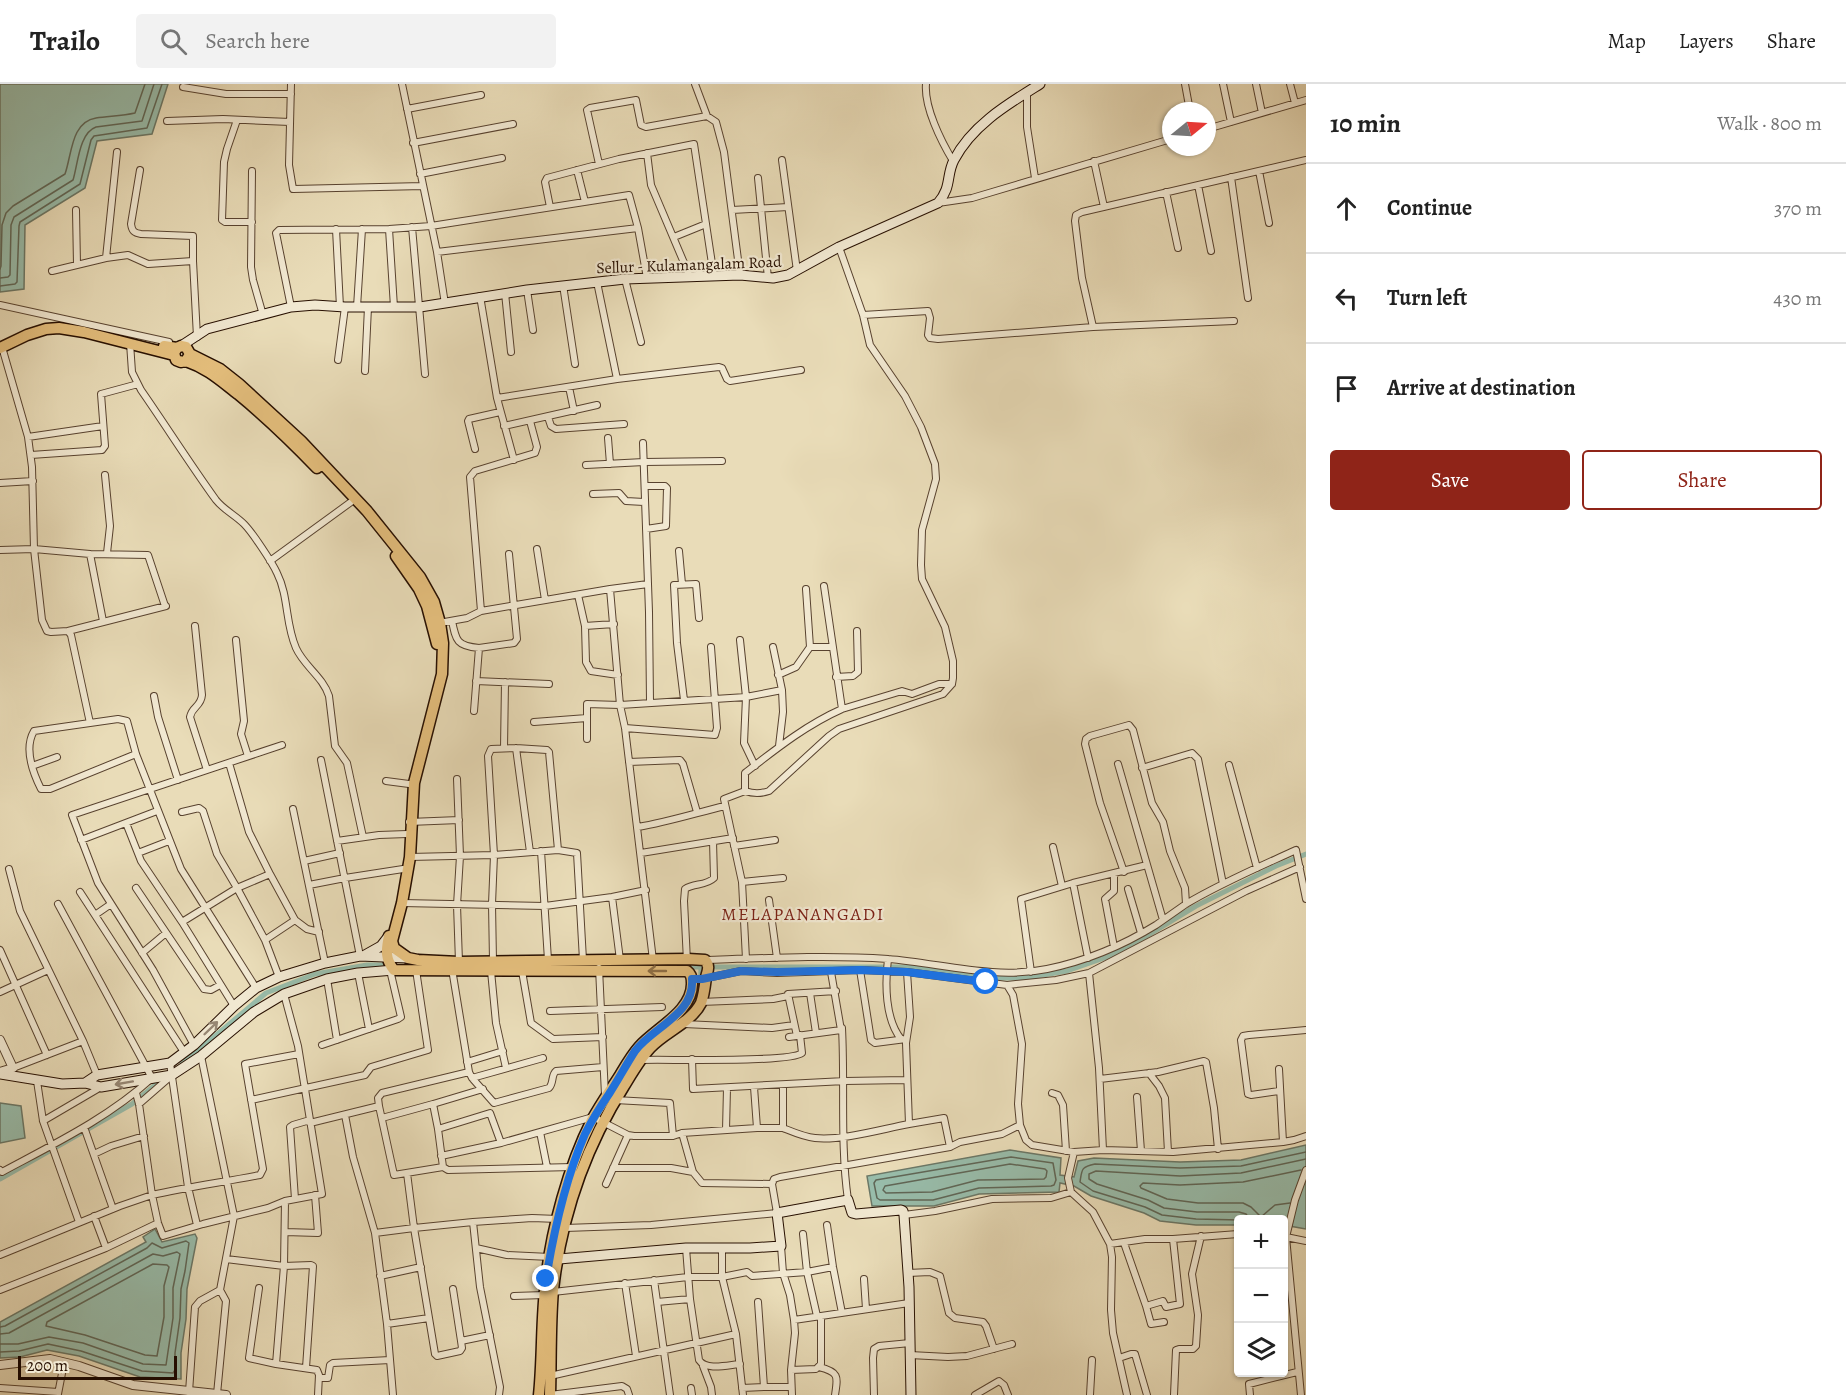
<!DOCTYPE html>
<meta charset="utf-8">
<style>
body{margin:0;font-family:Alegreya,serif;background:#f2f2f2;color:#222}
.controls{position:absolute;right:18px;bottom:18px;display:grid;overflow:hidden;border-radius:6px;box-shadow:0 2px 4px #0004}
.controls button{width:54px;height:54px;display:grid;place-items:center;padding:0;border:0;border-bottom:2px solid #e0e0e0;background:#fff;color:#222;font:30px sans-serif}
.compass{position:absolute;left:1162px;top:18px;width:54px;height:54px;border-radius:50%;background:#fff;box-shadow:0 2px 4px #0004;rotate:72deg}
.scale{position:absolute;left:18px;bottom:15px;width:159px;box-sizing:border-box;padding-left:6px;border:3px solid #270f01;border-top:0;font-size:16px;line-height:21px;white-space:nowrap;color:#270f01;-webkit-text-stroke:4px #f1e8d1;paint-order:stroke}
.stop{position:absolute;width:18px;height:18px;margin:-14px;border:4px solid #1a73e8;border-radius:50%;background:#fff}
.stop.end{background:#1a73e8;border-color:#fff;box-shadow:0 2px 6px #0008}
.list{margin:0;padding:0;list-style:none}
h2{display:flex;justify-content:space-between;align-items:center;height:78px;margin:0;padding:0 24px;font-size:26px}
h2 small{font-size:20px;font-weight:400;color:#767676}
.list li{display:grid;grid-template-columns:39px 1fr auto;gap:18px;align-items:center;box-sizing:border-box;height:90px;padding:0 24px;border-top:2px solid #e0e0e0}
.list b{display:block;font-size:22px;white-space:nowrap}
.list em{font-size:20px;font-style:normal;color:#767676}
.actions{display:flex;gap:12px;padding:18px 24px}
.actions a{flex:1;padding:14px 0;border:2px solid #8f2418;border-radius:6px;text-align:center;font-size:21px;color:#8f2418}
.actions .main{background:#8f2418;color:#fff}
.icon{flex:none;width:33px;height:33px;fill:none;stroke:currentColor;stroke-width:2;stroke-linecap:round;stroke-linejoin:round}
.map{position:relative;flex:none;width:1306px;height:1311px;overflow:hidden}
header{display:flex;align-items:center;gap:36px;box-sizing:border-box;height:84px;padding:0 30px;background:#fff;border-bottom:2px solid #e0e0e0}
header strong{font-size:28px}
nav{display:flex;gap:33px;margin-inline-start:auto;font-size:21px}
.search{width:420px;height:54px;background:#f2f2f2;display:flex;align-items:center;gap:15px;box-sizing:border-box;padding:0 21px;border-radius:6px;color:#767676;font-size:22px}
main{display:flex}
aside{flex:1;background:#fff}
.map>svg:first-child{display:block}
.water{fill:#98bcaa;stroke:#6b7766;stroke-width:1.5}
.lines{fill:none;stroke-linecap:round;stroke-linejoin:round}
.shore{stroke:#606656;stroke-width:1.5}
.canal{stroke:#98bcaa;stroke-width:5}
.minor-casing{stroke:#58422f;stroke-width:8}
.tertiary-casing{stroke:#58422f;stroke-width:10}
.secondary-casing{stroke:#270f01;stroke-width:11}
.primary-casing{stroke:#270f01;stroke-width:13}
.minor{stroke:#f1e8d1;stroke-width:6}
.tertiary{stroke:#f1e8d1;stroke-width:8}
.secondary{stroke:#f1e8d1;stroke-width:9}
.primary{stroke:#e4be7c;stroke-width:10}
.oneway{stroke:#8f6f45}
.oneway2{stroke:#968673}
.route{stroke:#1a73e8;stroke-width:8}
.labels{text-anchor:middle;stroke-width:4.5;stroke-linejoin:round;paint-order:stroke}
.street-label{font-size:16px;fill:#270f01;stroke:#f1e8d1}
.neighbourhood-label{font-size:18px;letter-spacing:1.5px;fill:#7a1f14;stroke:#f1e8d1}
</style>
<header>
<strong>Trailo</strong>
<div class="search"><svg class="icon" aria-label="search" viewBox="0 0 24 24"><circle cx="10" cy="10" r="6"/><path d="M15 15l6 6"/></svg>Search here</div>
<nav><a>Map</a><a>Layers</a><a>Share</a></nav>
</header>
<main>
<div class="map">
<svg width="1306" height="1311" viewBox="0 0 1306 1311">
<rect width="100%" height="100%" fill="#e9dcb8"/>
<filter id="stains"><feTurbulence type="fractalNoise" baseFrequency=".00333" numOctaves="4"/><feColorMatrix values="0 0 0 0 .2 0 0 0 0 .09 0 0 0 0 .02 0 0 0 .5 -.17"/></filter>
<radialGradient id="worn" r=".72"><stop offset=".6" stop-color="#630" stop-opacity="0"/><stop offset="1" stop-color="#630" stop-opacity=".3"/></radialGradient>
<!-- water -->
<path class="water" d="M0 0H168L152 50 97 57 85 104 25 141 24 205 0 208Z
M0 1019 21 1022 25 1054 0 1059Z
M1306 1061V1145L1284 1141V1136H1238V1141H1196L1160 1137 1144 1129 1091 1112 1074 1102 1060 1099 1059 1108 979 1110 934 1122H872L867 1092 1010 1066 1061 1074 1060 1091 1074 1093 1078 1077 1094 1074 1180 1078 1241 1076Z
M155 1145 162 1158 195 1150 197 1154 187 1205 186 1235 181 1269V1295L140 1293 79 1272 47 1266 20 1273 0 1274V1238L146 1158 143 1153Z"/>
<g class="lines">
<!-- shore -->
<path class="shore" d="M0 185 1 182 2 141 6 129 13 122 65 90C72 70 71 38 96 34 109 32 122 32 135 29L145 0
M0 194 8 193 10 191 11 141 14 133 73 96C78 80 79 49 96 43L142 37 154 0
M0 202 15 200 17 198 19 142 20 138 80 100 91 56 94 52 147 44 162 0
M1011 1073 1053 1079 1056 1096 1054 1101 1051 1102 979 1104 933 1116H880L877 1114 874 1099 876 1096Z
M1010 1080 1045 1085 1047 1087 1046 1093 1044 1095 978 1096 932 1108 886 1109 883 1106 885 1102Z
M1290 1119 1275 1121 1261 1133 1251 1123 1243 1119H1198L1167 1115 1141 1104 1140 1102 1143 1099 1180 1101 1243 1098 1301 1086
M1240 1136 1196 1135 1162 1131 1145 1123 1093 1107 1080 1098C1082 1085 1081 1083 1095 1080L1180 1084 1241 1082 1306 1068
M1250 1136 1246 1130 1239 1128H1197L1164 1124 1148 1116 1097 1100 1089 1095V1090L1096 1087 1180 1092 1241 1089 1306 1075
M153 1180 167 1181 169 1183 164 1202V1233L157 1272 145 1271 85 1251 46 1242 47 1238Z
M0 1243 5 1242 147 1164 152 1159 162 1164 186 1157 189 1159 185 1187 181 1205 180 1234 175 1269V1286L173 1289 142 1287 81 1267 48 1260 19 1267 0 1268
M0 1250 9 1249 153 1170 163 1172 177 1168 180 1170 173 1204V1234L166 1281 143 1280 83 1259 49 1253 18 1260H0"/>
<!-- canal -->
<path class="canal" d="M686 883H914L1000 894H1025L1067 887 1107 873 1135 859 1196 822 1276 782 1306 770
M677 936C697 921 701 908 701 883
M182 980 266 909 315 890 367 881H391
M0 1095 132 1020 165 993"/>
<defs>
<path id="minor" d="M291 0 289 81 293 105 423 102
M402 0 437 168 445 220
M695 0 707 32 716 38 724 68 740 191
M926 0C924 23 941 57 953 77
M1185 0 1190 27
M1223 0 1231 38
M1256 0 1262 29
M1290 0 1295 19
M183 3 226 10H291
M1027 8V43L1035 94
M407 25 481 11
M237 36 227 65 224 78 222 136 225 138H252
M167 37 223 35 290 38
M1207 45 1306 16
M413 59 513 40
M647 69 651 101 690 193
M782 76 797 187
M1094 77 1104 123
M599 80 587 26 590 24 636 16 641 41 646 43 707 32
M140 86 131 140C132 147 134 149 141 150L193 152V177
M577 86 585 118
M252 87 251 183 253 196 263 231
M1259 87 1269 139
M420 90 502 74
M1231 93 1248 214
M758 94 768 194
M1198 101 1211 167
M1166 108 1178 164
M938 119 972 114 1171 55
M550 123 545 98 547 94 619 75 694 60 714 193
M76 126 77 181
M732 126 788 123
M412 143 425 290
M336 145 340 223
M389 145 394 223
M674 153 706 140
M437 168 638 144 647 194
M106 174 117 68
M52 187 106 174 128 171 148 180 193 177 197 253
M625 195 641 258
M563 201 575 280
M527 206 533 246
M505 209 511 268
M480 212 497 314 617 295 597 198
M0 221 169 258
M291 223 276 149 279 146 389 145 431 142 629 111 638 144
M357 223 362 145
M863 231 928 227 930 234 928 251 930 254 938 255 1093 243 1234 237
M1093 243 1082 194 1075 137 1076 131 1082 128 1306 76
M130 259 132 288 141 306C166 342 190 380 216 416 224 426 235 431 244 440 252 448 272 478 277 489 289 513 285 539 296 564 304 582 323 593 329 612L335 662 347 679 363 753
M2 263 28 353 32 383 34 465 90 470 148 471 165 522
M338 276 345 223
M365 287 368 223
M617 295 719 283 722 284 727 295 730 297 801 286
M569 303 574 327
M497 314 514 376
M548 333 551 342 556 345 624 340
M504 342 597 321
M28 353 103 342
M608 354 610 380
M643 359 649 528 650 618
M475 365 468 337 469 335 500 328
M31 371 102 366 105 362 101 310 138 300
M586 381 644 378 722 377
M105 391 110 442 107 469
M0 399 33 397
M645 402H665L667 404 666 442 646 445
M593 410 619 409 626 417 644 418
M537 465 545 516
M0 466 34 465 42 536 47 547 51 548 68 547 71 551 90 639 118 635 127 637 136 670 181 785 256 904
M679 467 682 500
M90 470 103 537
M270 477 351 418
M610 505 648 500
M806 505 810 563H832
M578 511 585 542 586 578 591 587 618 591
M481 527 470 393 475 387 535 369 537 363 530 337
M452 537C456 557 457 562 479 564L474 627
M439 539 467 534 481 527 610 505 620 621 625 644 653 876
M195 542 202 611C201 623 192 622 190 633L207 686
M585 542 614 540
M68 547 166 522
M236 556 244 637 241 650 248 672
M740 556 746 613 744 659 755 682
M479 564 514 559 517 555 509 470
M778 591 796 583 810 563
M836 593 853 592 858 588 857 547
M476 597 549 600
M154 612 158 633 178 696
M684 616 677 559 674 501 696 500 699 534
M842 625 902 607 912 610 939 600H952
M534 638 587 634
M90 639 34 647C24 664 33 689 41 705H50L136 670
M625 644 715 651 717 644 711 563
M587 655V620L620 621 746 613 782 606 773 563
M779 662 783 628 782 606
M504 664 505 598
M516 664 530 768
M321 676 360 872
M629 678 680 676 683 680 697 728
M229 679 249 748 270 790 237 804 182 838 234 922
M1118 680 1163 836
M1229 681 1257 784
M32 682 57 673
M1142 684 1192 669 1198 675 1223 800
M457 695 460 772 457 821 459 878
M386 697 409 700
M745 707C754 710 760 710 769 707L829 652 839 645 943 610 952 600 953 594V577L945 543 922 495 921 481 922 446 936 395 935 380 921 343 905 312 870 261 863 231 839 163
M293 725 325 879
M182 728 199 724 203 727 217 770 237 804 265 856 279 893
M409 738 459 736
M126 739 141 777 182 838
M638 743C668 738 696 729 725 722
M81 756 157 727
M337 757 379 751 407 750
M734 762 775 756
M1053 763 1062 802
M541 767 548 876
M138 769 169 757
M641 769 733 754
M410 773 494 771 558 766 577 769 583 876
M304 777 340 769
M9 785 20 827 83 957
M1124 788 1100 719 1085 660 1086 655 1090 652 1129 641 1133 646 1152 719 1163 738 1170 767 1185 804 1186 820
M1114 790V807L1105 815 1114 863
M742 798 783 794
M1073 799 1088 874
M309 801 345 794 403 785
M136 804 204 905 211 906 220 901
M1128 805 1141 849
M80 808 184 968
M612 813 620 876
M769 816 777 874
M402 819 545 822 612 813 646 806
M95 831 111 820
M295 836 307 845 319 848
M265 856 295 836 270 790
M0 866 47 971
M142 869 166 849
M746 875 742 798 724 715 745 707V689C776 665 806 641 842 625L824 502
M888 875C885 900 885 935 901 955
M706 876C766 874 828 871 888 875 940 879 994 896 1047 885 1086 877 1122 862 1156 841 1166 834 1176 827 1186 820 1221 799 1259 783 1296 766L1306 815
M493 877 492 820 494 771 488 672 491 665 516 664 547 666 549 668 558 766
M687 877 684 817 685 805C694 799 706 802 714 794L713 757
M599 884 605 1011
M452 885 469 988 472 994 494 1019 549 1004C554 999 551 991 556 987L603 983
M860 886 871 956 875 959 906 955
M491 887 496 939 506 984
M522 887 531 939 553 955 603 953
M907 888 910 933 906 959 909 1040 944 1034 950 1063
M1031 888 1021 815 1073 799 1147 781
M358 889 369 945
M1089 889 1099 984 1103 1066
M327 895 337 956
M692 895H702L741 887 777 889 860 886 907 888 1007 901 1013 911 1022 960 1018 1020 1020 1041 1026 1056 1032 1061 1074 1068 1103 1066 1173 1068 1283 1058 1294 1056 1306 1052
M1007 901 1056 896 1089 889 1246 807 1300 783
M0 908 48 886
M810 909 816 949
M284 910 298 962 322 1110 285 1117 268 1124 203 1140 163 1152 158 1139 152 1111C188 1103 224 1098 260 1091L263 1085 245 980 299 970
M701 918 773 915 788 912
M550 927 662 923
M684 940 772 944 794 941
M842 944C845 1002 840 1060 848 1116
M797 952 788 910 836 907
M789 953 841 946 831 888
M194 961 153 886 98 799 72 731 282 661
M322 961 398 935 401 933 390 886
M201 972 234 1132 220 1206 226 1217 217 1310
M692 975 693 1005 845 997 906 996
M641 976C665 975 790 979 802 969L800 951
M467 978 503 967
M170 979 188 1103 197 1141
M13 984 83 957 97 991
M1279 985 1283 1058
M1149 989 1159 1002 1165 1014 1168 1068
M472 994 543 974
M1100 995 1158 988 1204 977 1206 978 1214 1024 1218 1065
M37 997 43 1037 79 1138
M783 1001V1044C793 1048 804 1053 815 1054 841 1057 882 1045 909 1040
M754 1003 757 1044
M1279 1007 1251 1011 1248 1010 1241 956 1243 952 1249 951 1306 946
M1052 1009 1058 1011 1063 1021 1066 1067
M1137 1013 1141 1067
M251 1016 365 991 371 983 428 966 416 886
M615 1016 670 1019 673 1052
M139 1020 170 993
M433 1020 483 1005
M379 1022 378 1014 382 1009 469 988
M345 1031 353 1073 375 1149 387 1240
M382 1034 433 1020 438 1045 443 1083 448 1086 573 1083
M43 1037 101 1003
M310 1039 379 1022 394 1091 443 1083
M84 1043 113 1125
M438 1045 490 1029 501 1059 593 1033 628 1051 634 1052H673L682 1049 757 1044H783
M726 1046 727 1004
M540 1048 547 1083
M682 1049 693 1088 702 1099 772 1100
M1074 1068 1068 1094 1071 1108 1093 1128 1110 1160 1112 1173 1111 1226 1113 1249 1127 1311
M94 1070 111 1062 144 1052
M441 1072 501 1059
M613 1084H671L693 1088
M0 1086 2 1088C54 1060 108 1034 152 994L58 820
M606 1100 628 1051
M295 1115 290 1043 293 1041 310 1036
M904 1131 935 1127 992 1115 1051 1114 1071 1108
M94 1132 106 1164
M473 1138 532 1134 558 1135
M827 1141 833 1183 842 1229
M565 1144 651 1141 777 1129 772 1100 774 1095 780 1093 950 1063 960 1058 1002 1050 1020 1041
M285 1148 318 1149 315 1111
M375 1149 414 1144 407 1089
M803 1150 807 1188 817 1232
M1284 1153H1286L1295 1116 1306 1086
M1173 1155 1238 1150
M1110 1160 1145 1155H1173L1180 1220 1166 1223 1163 1217 1146 1222 1124 1159
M781 1162 783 1189 790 1211 794 1236 795 1249 791 1286 792 1311
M722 1163V1193L736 1250 743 1311
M476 1164 507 1171 550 1173
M686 1164 690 1215 699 1276C706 1287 728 1281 740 1280
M0 1171 120 1122 152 1111 139 1020 136 1009
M226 1175 284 1182 311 1181 313 1182 306 1284
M908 1189 930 1188 940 1192 949 1229 955 1234 983 1238 986 1242 994 1265
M380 1192 421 1183
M864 1195 866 1225
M654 1196 670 1311
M625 1199 636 1272
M259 1204 249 1274 276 1280 317 1286 319 1291 318 1311
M453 1205 461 1257
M0 1206 106 1164 158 1139
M553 1208 688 1193H722L747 1188 752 1192 807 1188 833 1183
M514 1212 544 1211
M657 1218 690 1215
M1146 1222 1151 1240 1164 1238
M429 1234 435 1270 437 1272 460 1267 462 1264 461 1257 490 1251
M794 1236 909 1219
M910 1271 948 1273 967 1272 1012 1260
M1119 1274 1131 1270H1135L1147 1311
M276 1280 284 1182 285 1117
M703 1282 711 1303 712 1311
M819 1283C839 1288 838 1292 835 1311
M791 1286 816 1285 821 1280V1232
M550 1292 736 1250
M319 1294H328L330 1281 333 1279 390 1276
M764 1303H791
M0 1304 58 1308
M691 1304 692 1311
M742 1304 764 1303 758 1218
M189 1308 195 1223 200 1217 220 1206
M58 1310 64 1279
M393 1311 387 1240 429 1234 414 1144 473 1138 480 1203 500 1303 499 1311
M550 1311 622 1302 627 1305 629 1311
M874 1311 873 1274 874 1265 879 1262 910 1259
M975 1311 999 1297 1004 1301 1008 1311
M1090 1311 1092 1276
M1174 1311 1176 1266 1179 1265H1193L1196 1262 1198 1231 1192 1190 1201 1152
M1250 1311 1249 1300 1297 1288
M1301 1311 1286 1153 1306 1157"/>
<path id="tertiary" d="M0 956 13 984 0 988
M0 1281 50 1275 79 1282 133 1301 226 1311"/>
<path id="secondary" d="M181 262 207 245 291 223 315 221 345 223H420L527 206 625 195 740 191 773 194 788 191 839 163 938 119C952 103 946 91 954 76 972 41 1008 20 1040 0
M365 871 381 862 388 853
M0 990 62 1000 85 999 101 1003 172 991 201 972 254 928 284 910 327 895 358 889 394 886
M85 999 97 991 170 979 194 961 234 922 256 904 279 893 325 879 360 872 408 874
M559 1175 686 1164H750L781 1162 777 1129 848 1116 852 1129 856 1130 901 1126 903 1127 904 1131 909 1203 911 1311"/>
<path id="primary" d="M164 262 177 264 181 262 186 263 190 270 186 277 181 278 176 276 174 269 177 264
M0 264 27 251 46 245 59 244 84 248 174 271
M190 270 220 285 239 300 301 357 367 427 420 493 434 518 440 539 443 559 442 590 414 699 410 773 402 819 392 857 394 864 408 874 418 876 459 878 688 875 705 876C710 882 708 886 706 893 705 901 704 911 701 919 691 939 664 948 650 964 640 975 632 989 624 1002 585 1064 561 1133 553 1206 550 1241 551 1276 550 1311
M186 277C207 284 221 297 238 310 266 333 292 358 317 384
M396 472 419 505 427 522 437 560
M389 852C386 866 385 875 394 886L687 887C691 890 692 893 692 899 693 927 656 944 639 963 631 972 625 983 619 993 610 1007 600 1021 592 1036 569 1081 551 1147 546 1197 541 1235 543 1273 539 1311"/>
</defs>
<!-- minor casing -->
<use href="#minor" class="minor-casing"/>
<!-- tertiary casing -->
<use href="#tertiary" class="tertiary-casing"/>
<!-- secondary casing -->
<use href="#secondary" class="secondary-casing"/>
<!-- primary casing -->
<use href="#primary" class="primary-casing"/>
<!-- minor -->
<use href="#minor" class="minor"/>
<!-- tertiary -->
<use href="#tertiary" class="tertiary"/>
<!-- secondary -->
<use href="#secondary" class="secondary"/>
<!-- primary -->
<use href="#primary" class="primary"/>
</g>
<!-- one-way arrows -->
<defs><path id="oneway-shaft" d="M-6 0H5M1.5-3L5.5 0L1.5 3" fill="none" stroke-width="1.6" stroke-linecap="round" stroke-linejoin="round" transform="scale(1.5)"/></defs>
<use class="oneway" href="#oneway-shaft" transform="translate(657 887) rotate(180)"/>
<g class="oneway2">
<use href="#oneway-shaft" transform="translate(211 944) rotate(-44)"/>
<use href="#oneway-shaft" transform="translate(124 999) rotate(170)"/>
</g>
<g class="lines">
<!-- route -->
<path class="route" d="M546 1195C554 1146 565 1096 585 1050 592 1036 600 1023 609 1010 618 996 626 981 635 967 653 943 695 930 692 895H702L741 887 777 888 860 886 907 888 986 898"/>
</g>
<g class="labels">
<!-- street labels -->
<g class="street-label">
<text transform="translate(689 180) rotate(-2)" y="6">Sellur - Kulamangalam Road</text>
</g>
<!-- neighbourhood labels -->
<g class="neighbourhood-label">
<text x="803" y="836">MELAPANANGADI</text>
</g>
</g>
<rect width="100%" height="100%" filter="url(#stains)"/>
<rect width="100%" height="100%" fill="url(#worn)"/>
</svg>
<div class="controls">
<button>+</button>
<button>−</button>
<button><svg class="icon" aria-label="layers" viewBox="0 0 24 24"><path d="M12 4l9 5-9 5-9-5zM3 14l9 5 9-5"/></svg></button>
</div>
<svg class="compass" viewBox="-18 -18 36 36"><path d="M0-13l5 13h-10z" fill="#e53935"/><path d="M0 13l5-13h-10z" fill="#767676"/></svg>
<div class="scale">200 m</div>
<div class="stop" style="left:986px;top:898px"></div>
<div class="stop end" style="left:546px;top:1195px"></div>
</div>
<aside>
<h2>10 min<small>Walk · 800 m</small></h2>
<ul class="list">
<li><svg class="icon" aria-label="ahead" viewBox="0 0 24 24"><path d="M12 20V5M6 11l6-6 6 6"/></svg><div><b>Continue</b></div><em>370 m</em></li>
<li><svg class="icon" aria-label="left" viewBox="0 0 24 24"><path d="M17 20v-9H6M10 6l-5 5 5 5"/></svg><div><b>Turn left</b></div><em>430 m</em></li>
<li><svg class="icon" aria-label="arrive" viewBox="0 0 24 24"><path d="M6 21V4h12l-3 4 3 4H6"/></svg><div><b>Arrive at destination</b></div></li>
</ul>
<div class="actions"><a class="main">Save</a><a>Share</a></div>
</aside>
</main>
